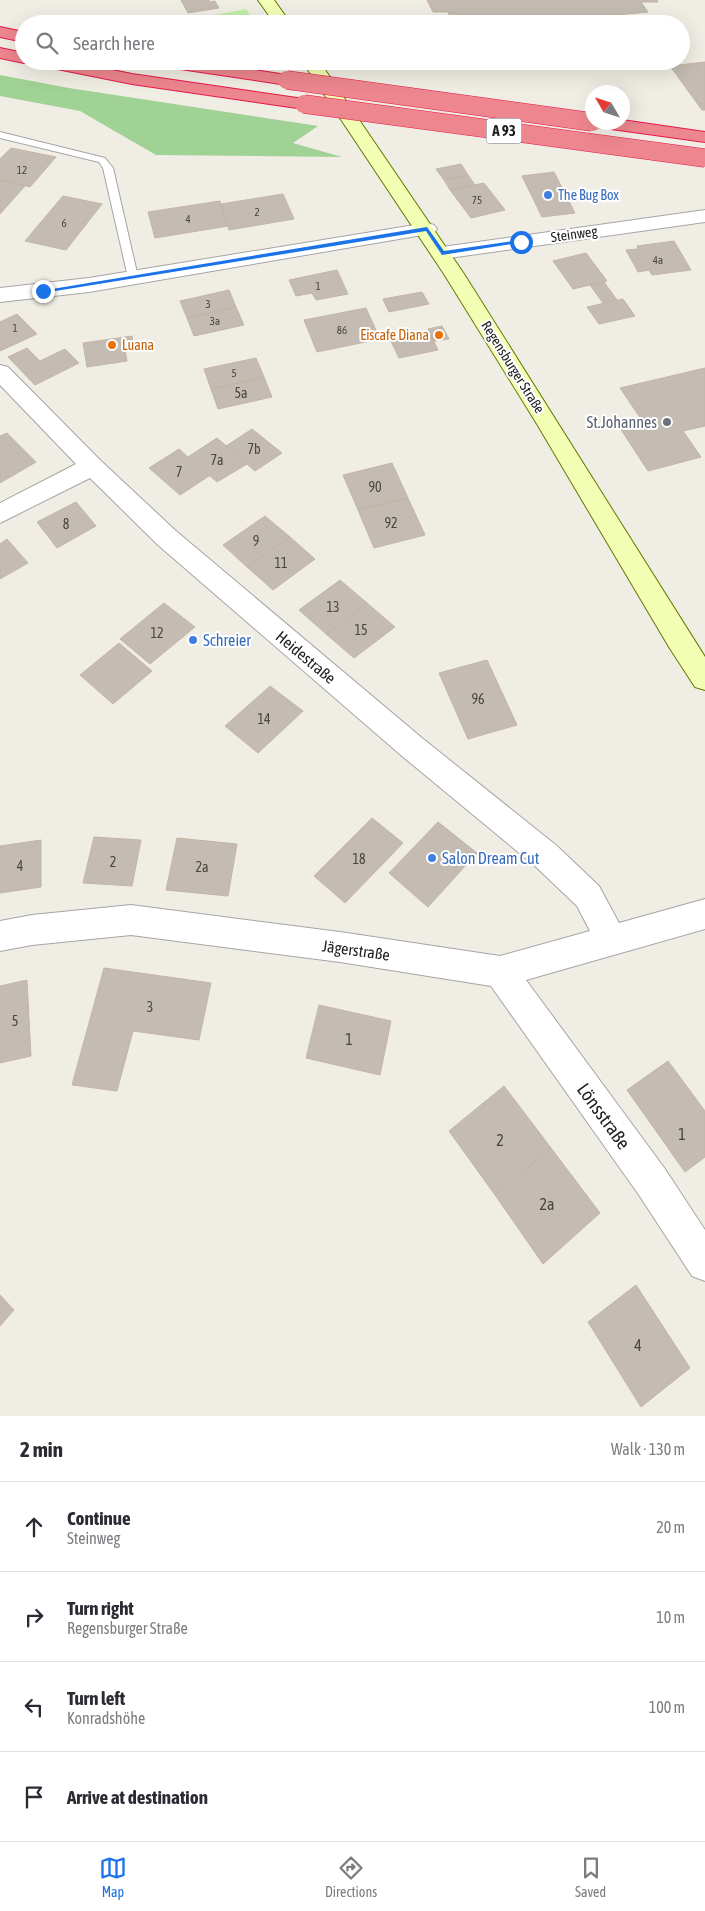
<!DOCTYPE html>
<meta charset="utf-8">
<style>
body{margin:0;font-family:"Asap Condensed",sans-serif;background:#f7f7f7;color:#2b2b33}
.compass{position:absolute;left:585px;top:85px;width:45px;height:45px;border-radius:50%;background:#fff;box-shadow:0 5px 20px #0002;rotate:309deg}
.stop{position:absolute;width:15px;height:15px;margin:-11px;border:4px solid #1a73e8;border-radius:50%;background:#fff}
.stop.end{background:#1a73e8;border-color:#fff;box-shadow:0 1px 5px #0008}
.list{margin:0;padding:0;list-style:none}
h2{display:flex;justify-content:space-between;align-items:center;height:65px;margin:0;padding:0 20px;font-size:21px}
h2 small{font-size:16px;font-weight:400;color:#7c7c81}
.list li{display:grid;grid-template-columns:32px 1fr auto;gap:15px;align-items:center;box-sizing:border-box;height:90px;padding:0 20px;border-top:1px solid #e1e1e2}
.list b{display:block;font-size:19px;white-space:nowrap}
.list p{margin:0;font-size:16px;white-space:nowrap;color:#7c7c81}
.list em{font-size:16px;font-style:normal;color:#7c7c81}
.icon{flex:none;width:28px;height:28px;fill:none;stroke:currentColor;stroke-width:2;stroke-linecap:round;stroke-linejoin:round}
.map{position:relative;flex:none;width:705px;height:1416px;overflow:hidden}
.search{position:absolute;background:#fff;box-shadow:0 5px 20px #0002;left:15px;right:15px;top:15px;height:55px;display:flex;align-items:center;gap:12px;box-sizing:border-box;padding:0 18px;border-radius:28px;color:#7c7c81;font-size:19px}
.sheet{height:425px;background:#fff}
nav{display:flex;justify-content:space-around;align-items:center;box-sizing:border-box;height:70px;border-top:1px solid #e1e1e2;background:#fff;font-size:14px;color:#7c7c81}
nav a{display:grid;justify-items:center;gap:2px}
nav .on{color:#1a73e8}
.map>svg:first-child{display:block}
.grass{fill:#c1eea6}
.forest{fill:#a1d295}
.building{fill:#c4bcb3;stroke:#c3b5a5}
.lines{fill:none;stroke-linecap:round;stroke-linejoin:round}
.lane-casing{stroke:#a5a5a5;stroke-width:2}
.street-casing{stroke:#a5a5a5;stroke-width:2}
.secondary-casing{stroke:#607b00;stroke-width:2}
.highway-casing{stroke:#e71848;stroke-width:2}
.lane{fill:#fff;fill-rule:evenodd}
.street{fill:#fff;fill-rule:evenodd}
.secondary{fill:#f2feb4;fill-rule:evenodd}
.highway{fill:#ed868e;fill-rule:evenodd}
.highway-bridge-casing{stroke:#e71848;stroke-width:19;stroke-linecap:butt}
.highway-bridge{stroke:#ed868e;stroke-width:18}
.route{fill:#1a73e8}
.shop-dot{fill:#3f7fe0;stroke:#fff;stroke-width:2}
.food-dot{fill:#e8710a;stroke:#fff;stroke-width:2}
.worship-dot{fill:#6b7280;stroke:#fff;stroke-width:2}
.labels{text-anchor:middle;stroke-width:4;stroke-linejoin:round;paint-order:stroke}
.far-number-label{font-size:11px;fill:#484643}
.far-shop-label{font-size:14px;fill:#366cbe;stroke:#fff;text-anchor:start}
.far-street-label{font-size:14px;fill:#1e1e1e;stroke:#fff}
.far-food-label{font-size:14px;fill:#c56008;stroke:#fff;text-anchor:end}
.number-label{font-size:14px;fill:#484643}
.shield{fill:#fff;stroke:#626262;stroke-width:1}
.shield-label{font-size:15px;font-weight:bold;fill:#1e1e1e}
.worship-label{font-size:16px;fill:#5b616d;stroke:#fff;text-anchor:end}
.shop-label{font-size:16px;fill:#366cbe;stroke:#fff;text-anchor:start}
.street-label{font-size:16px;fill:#1e1e1e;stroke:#fff}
.near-number-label{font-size:16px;fill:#484643}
.near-street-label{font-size:19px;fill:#1e1e1e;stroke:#fff}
</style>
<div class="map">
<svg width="705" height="1416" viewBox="0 0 705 1416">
<rect width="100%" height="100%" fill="#f0ede4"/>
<!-- grass -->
<path class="grass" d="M246 9 256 24H169Z"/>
<!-- forest -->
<path class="forest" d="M0 75 69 88 318 126 293 143 342 157 156 155 80 111 0 96Z"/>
<!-- building -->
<path class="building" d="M181 0H209L210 2 215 1 219 8 188 13Z
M427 0H657L658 2H641L648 12 525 24H453L448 12H433Z
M705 62V110H702L670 66Z
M11 148 56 157 30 187 0 180V159Z
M461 164 468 175 444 180 436 169Z
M554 172 575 213 542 217 522 176Z
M468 175 475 185 450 190 444 180Z
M0 180 25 186 0 214Z
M484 183 505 210 471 218 450 190Z
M283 194 294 219 229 230 221 204Z
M63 196 102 204 66 250 25 241Z
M220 201 228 226 155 238 148 212Z
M674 241 691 270 652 275 649 270 638 272 626 250 638 249 637 246Z
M586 253 607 281 573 289 553 261Z
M337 270 348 294 316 300 312 293 296 296 289 280Z
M604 282 617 300 603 303 590 285Z
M229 290 236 307 187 318 180 301Z
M422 292 429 304 389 312 383 299Z
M623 299 635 316 599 324 587 307Z
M236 307 244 325 194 336 187 318Z
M366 308 380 339 317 352 304 320Z
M17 314 37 334 0 351V322Z
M442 326 449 339 434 341 428 329Z
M429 331 438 350 399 358 390 339Z
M132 336 134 349 125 350 127 361 87 367 83 343Z
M27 348 40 361 65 349 79 363 35 385 8 357Z
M256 358 264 377 211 389 204 369Z
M705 368V426L683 431 701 457 648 471 618 425 641 419 620 388Z
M264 377 272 397 218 409 211 389Z
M252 429 282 453 255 471 226 446Z
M7 433 36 462 0 483V436Z
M217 438 247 464 217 482 188 457Z
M179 449 209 476 180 495 149 468Z
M392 463 408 498 358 510 343 475Z
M408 498 425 535 374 548 358 510Z
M76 502 96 526 57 548 37 522Z
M265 516 290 537 247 567 223 545Z
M290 537 315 559 273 590 247 567Z
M7 539 28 563 0 579V544Z
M340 580 367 603 326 634 299 610Z
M164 603 195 627 150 664 120 639Z
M367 603 395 627 354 658 326 634Z
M119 643 152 671 113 704 80 675Z
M487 660 517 725 468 739 439 673Z
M270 686 303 711 258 753 225 726Z
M372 818 403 843 345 903 314 876Z
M438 822 477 853 428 907 389 873Z
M94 837 141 840 132 886 83 883Z
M177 838 237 844 228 896 166 890Z
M41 840V887L0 893V846Z
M104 968 211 983 199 1040 133 1031 117 1091 72 1085Z
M27 980 31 1056 0 1063V986Z
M319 1005 391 1021 380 1075 306 1058Z
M668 1061 705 1111V1157L685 1172 627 1090Z
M504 1086 551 1148 495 1195 449 1131Z
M551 1148 600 1213 543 1264 495 1195Z
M636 1285 690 1368 641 1407 588 1322Z
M0 1295 14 1310 0 1326Z"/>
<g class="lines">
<defs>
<path id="lane" d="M0 132 105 158 113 168 138 277 137 279 133 280 128 277 103 168 99 162 0 138Z"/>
<path id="street" d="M705 210V222L442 259 435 257 432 253 435 249 442 247Z
M427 223 434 225 437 229 434 233 89 292 0 302V288L89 278Z
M0 365 8 367 100 460 176 531 422 738 557 846 599 886 619 923 705 899V929L526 980 665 1169 705 1230V1281L692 1276 639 1195 491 986 340 962 131 935 32 945 0 951V921L32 915 131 905 340 932 500 956 590 931 577 906 535 866 402 756 158 545 90 478 0 523V503L76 464 0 385Z"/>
<path id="secondary" d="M258 0H274L291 24H275Z
M302 61H319L464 274 705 657V690L695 687 669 647 537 424 444 274Z"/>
<path id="highway" d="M0 27 24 32V42L0 37Z
M0 48 24 53V61H30L24 63 0 58Z
M34 61H68L132 74 304 99 310 100 313 104 310 108 304 109 132 84 42 66Z
M152 61H195L287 75 293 76 296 80 293 84 287 85 160 66Z
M591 118H592V122H622V120L705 132V142L597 127 591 126 588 122Z"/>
</defs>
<!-- lane casing -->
<use href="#lane" class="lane-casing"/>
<!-- street casing -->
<use href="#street" class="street-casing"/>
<!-- secondary casing -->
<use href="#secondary" class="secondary-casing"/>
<!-- highway casing -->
<use href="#highway" class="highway-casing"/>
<!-- lane -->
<use href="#lane" class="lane"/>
<!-- street -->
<use href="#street" class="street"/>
<!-- secondary -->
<use href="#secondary" class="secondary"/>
<!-- highway -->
<use href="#highway" class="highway"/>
<defs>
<path id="highway-bridge" d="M287 80 592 122
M304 104 705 158"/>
</defs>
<!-- highway-bridge casing -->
<use href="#highway-bridge" class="highway-bridge-casing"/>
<!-- highway-bridge -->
<use href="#highway-bridge" class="highway-bridge"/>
</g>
<!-- route -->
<path class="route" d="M427 227 444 251 521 240 524 242 442 255 426 231 43 293 40 291Z"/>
<!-- markers -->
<g class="shop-dot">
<circle cx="548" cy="195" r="5"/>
<circle cx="193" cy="640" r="5"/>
<circle cx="432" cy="858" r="5"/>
</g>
<g class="food-dot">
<circle cx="439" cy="335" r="5"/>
<circle cx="112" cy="345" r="5"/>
</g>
<circle class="worship-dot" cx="667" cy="422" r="5"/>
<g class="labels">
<!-- far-number labels -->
<g class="far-number-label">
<text x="22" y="174">12</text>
<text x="477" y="204">75</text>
<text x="257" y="216">2</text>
<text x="188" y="223">4</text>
<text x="64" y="227">6</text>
<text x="658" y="264">4a</text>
<text x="318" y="290">1</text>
<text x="208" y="308">3</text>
<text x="215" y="325">3a</text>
<text x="15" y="332">1</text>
<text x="342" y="334">86</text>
<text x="234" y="377">5</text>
</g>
<!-- far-shop labels -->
<g class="far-shop-label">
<text x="558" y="200">The Bug Box</text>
</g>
<!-- far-street labels -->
<g class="far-street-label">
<text transform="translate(574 234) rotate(-8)" y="5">Steinweg</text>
<text transform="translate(513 367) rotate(58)" y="5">Regensburger Straße</text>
</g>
<!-- far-food labels -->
<g class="far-food-label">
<text x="429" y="340">Eiscafe Diana</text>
<text x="122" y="350" text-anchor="start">Luana</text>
</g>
<!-- number labels -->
<g class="number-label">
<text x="241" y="398">5a</text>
<text x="254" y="454">7b</text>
<text x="217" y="465">7a</text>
<text x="179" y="477">7</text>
<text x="375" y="492">90</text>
<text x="391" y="528">92</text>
<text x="66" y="529">8</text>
<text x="256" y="546">9</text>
<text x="281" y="568">11</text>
<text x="333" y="612">13</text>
<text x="361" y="635">15</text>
<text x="157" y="638">12</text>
<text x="478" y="704">96</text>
<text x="264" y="724">14</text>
<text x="359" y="864">18</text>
<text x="113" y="867">2</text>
<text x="20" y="871">4</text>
<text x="202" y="872">2a</text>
<text x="150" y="1012">3</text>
<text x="15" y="1026">5</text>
</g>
<!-- shield labels -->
<rect class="shield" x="486.5" y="118.5" width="35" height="25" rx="4"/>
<g class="shield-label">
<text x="504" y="136">A 93</text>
</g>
<!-- worship labels -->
<g class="worship-label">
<text x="657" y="428">St.Johannes</text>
</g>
<!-- shop labels -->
<g class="shop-label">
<text x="203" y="646">Schreier</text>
<text x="442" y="864">Salon Dream Cut</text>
</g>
<!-- street labels -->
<g class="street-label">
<text transform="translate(306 657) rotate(40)" y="6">Heidestraße</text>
<text transform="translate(356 950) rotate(8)" y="6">Jägerstraße</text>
</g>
<!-- near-number labels -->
<g class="near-number-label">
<text x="349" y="1045">1</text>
<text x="682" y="1140">1</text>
<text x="500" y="1146">2</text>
<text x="547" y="1210">2a</text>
<text x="638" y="1351">4</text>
</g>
<!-- near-street labels -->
<g class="near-street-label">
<text transform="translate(604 1116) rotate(54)" y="7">Lönsstraße</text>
</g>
</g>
</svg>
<svg class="compass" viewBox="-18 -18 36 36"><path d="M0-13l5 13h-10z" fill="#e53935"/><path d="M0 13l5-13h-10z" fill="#7c7c81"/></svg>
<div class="stop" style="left:521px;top:242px"></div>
<div class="stop end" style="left:43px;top:291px"></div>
<div class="search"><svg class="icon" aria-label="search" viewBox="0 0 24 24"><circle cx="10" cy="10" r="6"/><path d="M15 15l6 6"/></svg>Search here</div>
</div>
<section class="sheet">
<h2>2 min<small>Walk · 130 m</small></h2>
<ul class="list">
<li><svg class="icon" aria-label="ahead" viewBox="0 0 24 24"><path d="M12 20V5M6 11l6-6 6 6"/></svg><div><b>Continue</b><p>Steinweg</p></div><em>20 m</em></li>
<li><svg class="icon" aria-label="right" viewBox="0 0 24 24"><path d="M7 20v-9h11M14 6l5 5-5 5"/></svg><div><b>Turn right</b><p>Regensburger Straße</p></div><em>10 m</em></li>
<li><svg class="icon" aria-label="left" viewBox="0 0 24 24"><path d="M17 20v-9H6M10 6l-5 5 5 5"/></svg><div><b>Turn left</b><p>Konradshöhe</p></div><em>100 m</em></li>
<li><svg class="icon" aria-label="arrive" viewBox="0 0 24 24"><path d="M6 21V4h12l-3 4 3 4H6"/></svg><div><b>Arrive at destination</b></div></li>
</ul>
</section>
<nav>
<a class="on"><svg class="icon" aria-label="map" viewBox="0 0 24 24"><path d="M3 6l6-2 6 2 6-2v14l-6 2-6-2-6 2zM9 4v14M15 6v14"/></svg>Map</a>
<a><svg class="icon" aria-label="directions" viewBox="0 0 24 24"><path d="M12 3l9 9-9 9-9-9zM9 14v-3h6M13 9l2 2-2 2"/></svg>Directions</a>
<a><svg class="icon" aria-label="saved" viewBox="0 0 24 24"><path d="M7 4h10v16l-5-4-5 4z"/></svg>Saved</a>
</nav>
